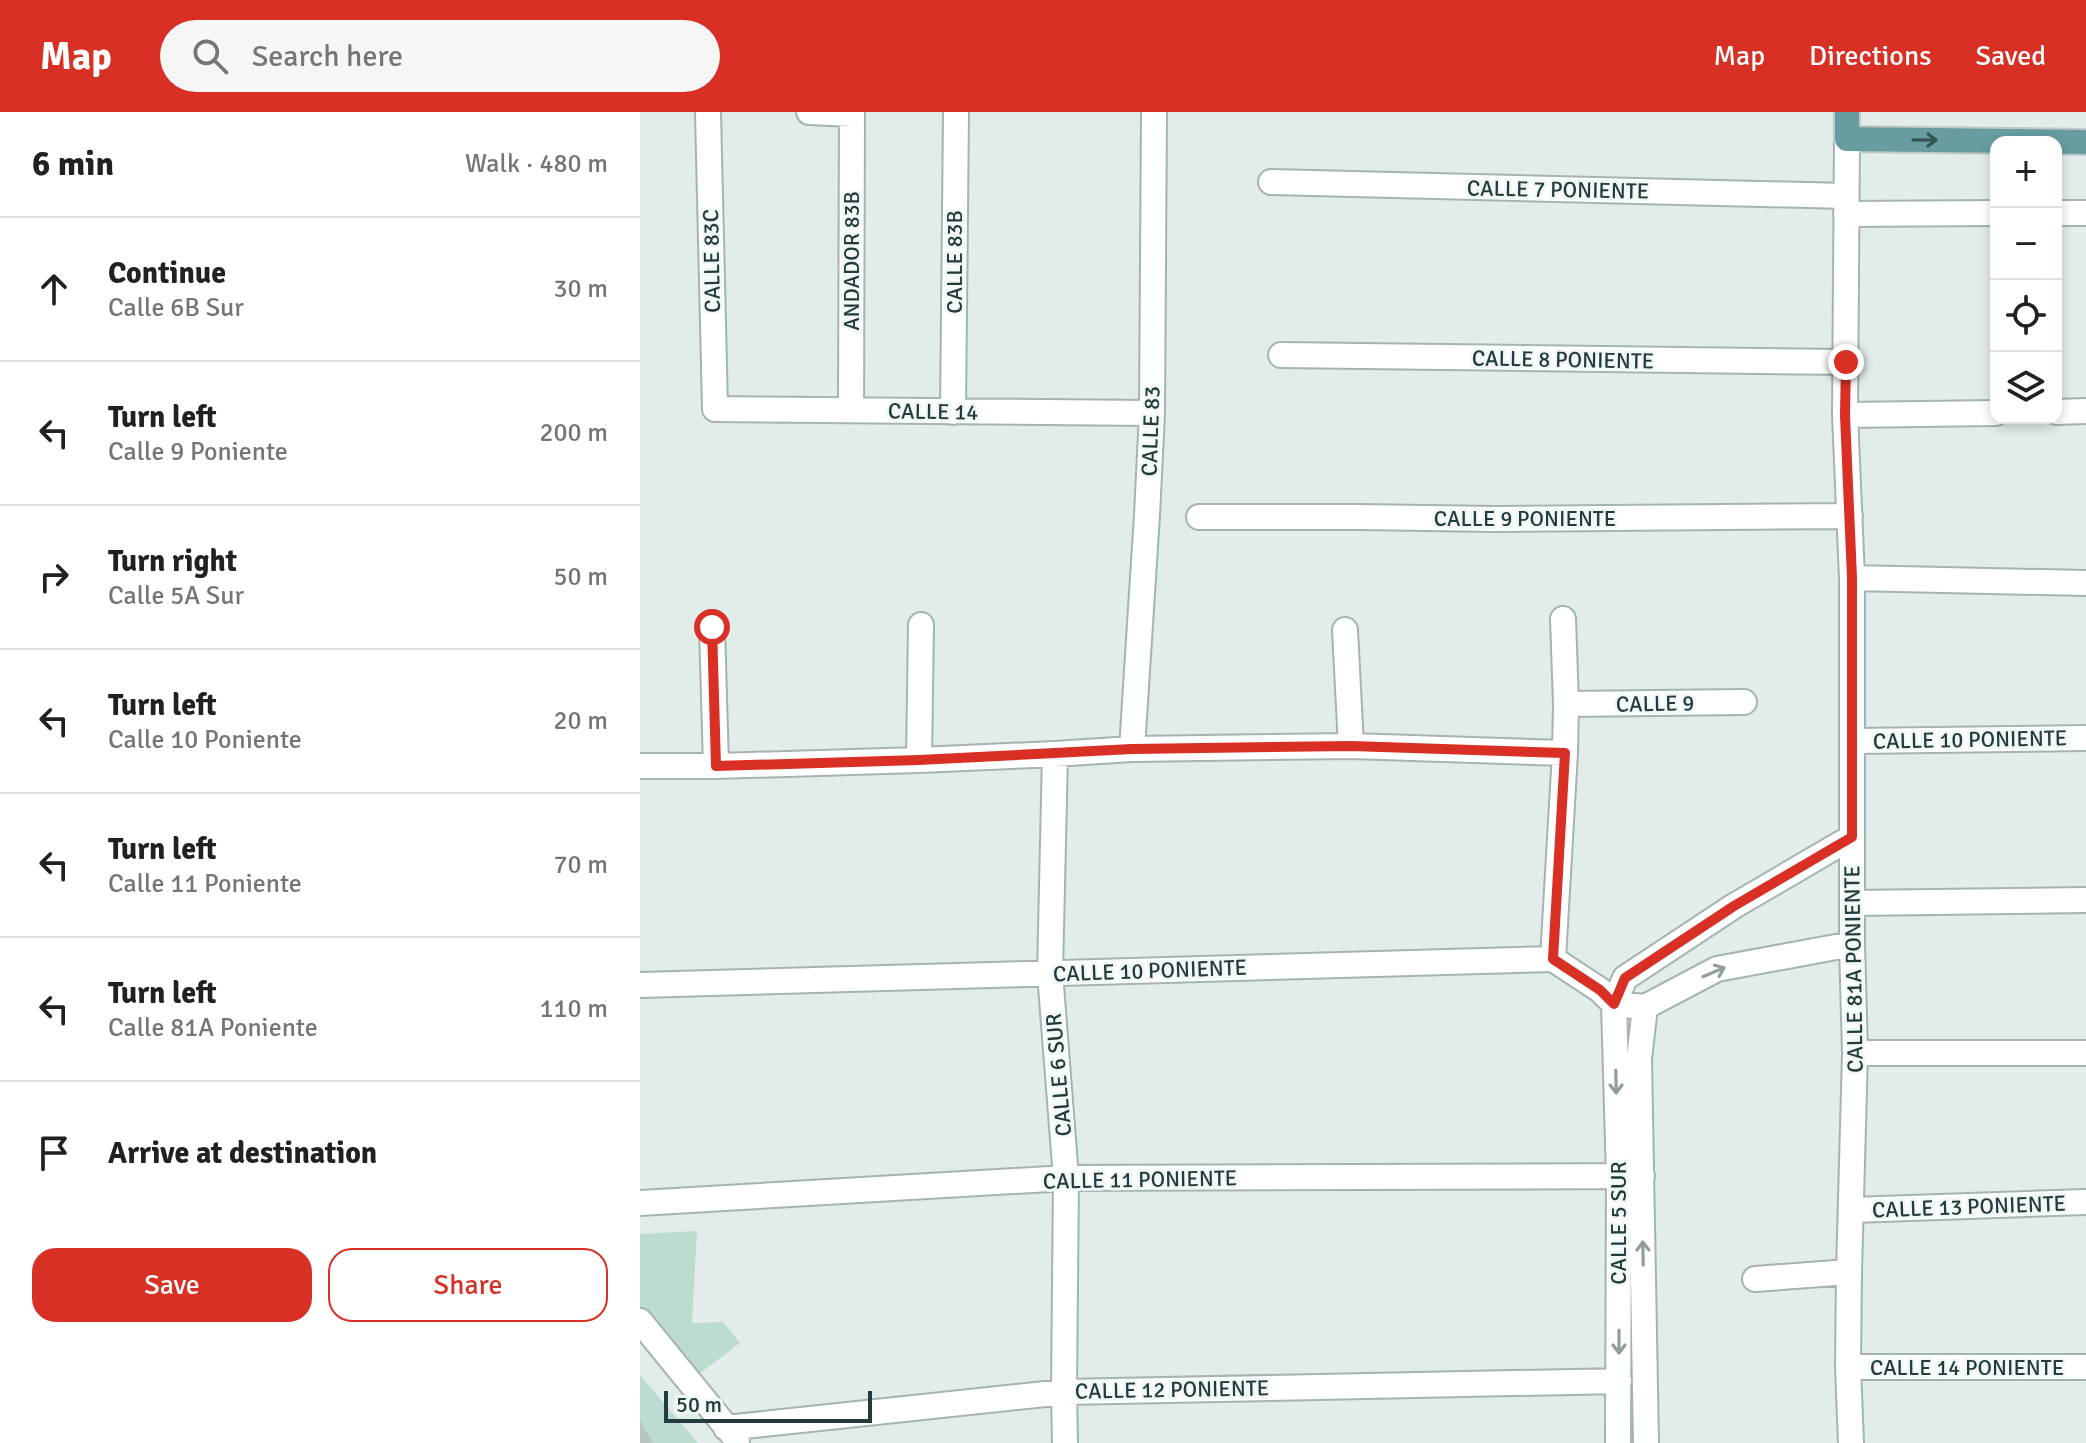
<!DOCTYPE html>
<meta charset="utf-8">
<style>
body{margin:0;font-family:Signika,sans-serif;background:#f6f6f6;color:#202124}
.controls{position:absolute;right:24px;top:24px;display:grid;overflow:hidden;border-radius:16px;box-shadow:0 4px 12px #0003}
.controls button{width:72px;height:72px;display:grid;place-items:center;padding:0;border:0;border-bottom:2px solid #e0e0e0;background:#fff;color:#202124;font:40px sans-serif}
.scale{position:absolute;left:24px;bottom:20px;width:208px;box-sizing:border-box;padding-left:8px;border:4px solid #223b3c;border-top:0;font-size:22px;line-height:28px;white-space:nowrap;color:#223b3c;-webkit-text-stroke:6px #f2f8f7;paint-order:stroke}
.stop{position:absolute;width:24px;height:24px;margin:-18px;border:6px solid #d93025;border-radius:50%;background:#fff}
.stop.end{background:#d93025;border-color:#fff;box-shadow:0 2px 8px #0008}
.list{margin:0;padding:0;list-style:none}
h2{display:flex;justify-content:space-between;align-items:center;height:104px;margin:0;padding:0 32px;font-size:34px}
h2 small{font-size:26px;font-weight:400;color:#757577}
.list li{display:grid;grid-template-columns:52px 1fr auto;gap:24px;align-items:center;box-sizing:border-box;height:144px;padding:0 32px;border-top:2px solid #e0e0e0}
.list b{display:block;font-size:30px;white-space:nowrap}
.list p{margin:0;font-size:26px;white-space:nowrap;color:#757577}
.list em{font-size:26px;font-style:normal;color:#757577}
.actions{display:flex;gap:16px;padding:24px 32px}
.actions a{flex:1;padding:18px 0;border:2px solid #d93025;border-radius:24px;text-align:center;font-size:28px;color:#d93025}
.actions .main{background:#d93025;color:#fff}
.icon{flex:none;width:44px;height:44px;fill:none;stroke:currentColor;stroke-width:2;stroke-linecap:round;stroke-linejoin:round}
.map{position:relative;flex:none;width:1446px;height:1331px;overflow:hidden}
header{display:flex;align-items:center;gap:48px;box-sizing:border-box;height:112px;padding:0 40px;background:#d93025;color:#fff}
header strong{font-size:38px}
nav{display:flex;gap:44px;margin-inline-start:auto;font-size:28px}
.search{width:560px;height:72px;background:#f6f6f6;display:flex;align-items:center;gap:20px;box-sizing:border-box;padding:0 28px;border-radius:44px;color:#757577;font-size:30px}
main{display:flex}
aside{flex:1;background:#fff}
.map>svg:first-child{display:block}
.green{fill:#bbdcce}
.building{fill:#b7c6c4}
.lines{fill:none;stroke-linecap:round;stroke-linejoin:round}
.minor-casing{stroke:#a5b3b2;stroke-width:28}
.major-casing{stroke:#c1c8c8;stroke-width:28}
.minor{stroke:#fff;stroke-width:24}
.major{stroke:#679da0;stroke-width:24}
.oneway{stroke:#335455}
.oneway2{stroke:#909d9e}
.route{stroke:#d93025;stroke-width:10}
.labels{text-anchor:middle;stroke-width:6;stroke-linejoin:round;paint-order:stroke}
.street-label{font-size:22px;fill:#223b3c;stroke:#f2f8f7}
</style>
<header>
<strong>Map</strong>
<div class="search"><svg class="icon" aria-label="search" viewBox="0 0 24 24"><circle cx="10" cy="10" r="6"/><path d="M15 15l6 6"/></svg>Search here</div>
<nav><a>Map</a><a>Directions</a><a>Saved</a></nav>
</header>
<main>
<aside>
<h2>6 min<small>Walk · 480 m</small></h2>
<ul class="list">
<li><svg class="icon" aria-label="ahead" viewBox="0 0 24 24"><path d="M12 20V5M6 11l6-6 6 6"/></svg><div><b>Continue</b><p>Calle 6B Sur</p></div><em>30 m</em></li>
<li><svg class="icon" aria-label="left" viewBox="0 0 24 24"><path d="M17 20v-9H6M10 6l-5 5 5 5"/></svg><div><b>Turn left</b><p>Calle 9 Poniente</p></div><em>200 m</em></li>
<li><svg class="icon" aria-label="right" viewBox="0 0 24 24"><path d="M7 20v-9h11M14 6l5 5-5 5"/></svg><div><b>Turn right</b><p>Calle 5A Sur</p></div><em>50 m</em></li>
<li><svg class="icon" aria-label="left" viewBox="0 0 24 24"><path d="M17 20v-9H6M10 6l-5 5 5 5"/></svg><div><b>Turn left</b><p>Calle 10 Poniente</p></div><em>20 m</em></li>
<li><svg class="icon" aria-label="left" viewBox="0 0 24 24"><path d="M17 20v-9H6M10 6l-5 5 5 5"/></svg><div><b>Turn left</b><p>Calle 11 Poniente</p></div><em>70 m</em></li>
<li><svg class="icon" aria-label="left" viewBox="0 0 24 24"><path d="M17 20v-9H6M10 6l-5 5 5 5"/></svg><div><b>Turn left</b><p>Calle 81A Poniente</p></div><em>110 m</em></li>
<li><svg class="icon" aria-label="arrive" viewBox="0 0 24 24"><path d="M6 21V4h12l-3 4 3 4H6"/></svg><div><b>Arrive at destination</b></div></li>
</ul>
<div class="actions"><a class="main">Save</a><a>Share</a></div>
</aside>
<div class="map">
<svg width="1446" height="1331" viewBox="0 0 1446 1331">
<rect width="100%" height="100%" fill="#e2ecea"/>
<!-- green -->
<path class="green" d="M57 1119 52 1211 83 1210 100 1231 55 1265 0 1197V1122Z
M0 1263 58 1331H0Z"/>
<!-- building -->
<path class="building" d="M0 1308 13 1331H0Z"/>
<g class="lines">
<defs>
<path id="minor" d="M68 0 75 297 512 301
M169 0 212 2
M1207 27 1205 303 1212 466V832L1215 941 1209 1160 1208 1255 1211 1331
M631 70 1206 84
M1416 101H1446
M1206 102 1356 101
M641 243 1206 250
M211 298 212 0
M313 300 316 0
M1416 300 1446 299
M1205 303 1356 301
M559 405H719L856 407 1210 404
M1212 466 1446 471
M72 515 76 654
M705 518 711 634
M926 592 1104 590
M1213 629 1446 626
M492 637 507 403 512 301 514 0
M415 642 410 861 426 1066 424 1280 425 1331
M279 648 281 513
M0 654H76L279 648 415 642 492 637 711 634 925 641
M1212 791 1446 788
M913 847 925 641 926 592 923 507
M0 873 913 847 960 878 974 892 1005 895
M1005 895 999 947 1006 1331
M1005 895 1077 857 1212 832
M1215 941H1446
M0 1091 426 1066 1002 1064
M1212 1098 1446 1090
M1115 1167 1209 1160
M0 1209 97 1328
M1208 1255H1446
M86 1316 424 1280 979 1269
M978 1331 979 1065 974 892 985 866 1094 794 1212 725"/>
<path id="major" d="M1207 0V27L1446 30"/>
</defs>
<!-- minor casing -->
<use href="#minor" class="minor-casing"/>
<!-- major casing -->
<use href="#major" class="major-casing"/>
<!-- minor -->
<use href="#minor" class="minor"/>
<!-- major -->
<use href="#major" class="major"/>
</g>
<!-- one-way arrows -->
<defs><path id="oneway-shaft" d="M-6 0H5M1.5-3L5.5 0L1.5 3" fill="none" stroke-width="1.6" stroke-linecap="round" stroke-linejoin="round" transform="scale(2)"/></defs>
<use class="oneway" href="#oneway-shaft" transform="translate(1285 28) rotate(1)"/>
<g class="oneway2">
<use href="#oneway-shaft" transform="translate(1074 860) rotate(-23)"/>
<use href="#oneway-shaft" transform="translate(976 970) rotate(89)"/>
<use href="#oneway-shaft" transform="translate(1003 1141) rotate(-91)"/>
<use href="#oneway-shaft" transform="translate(979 1230) rotate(90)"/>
</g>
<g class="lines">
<!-- route -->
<path class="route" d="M72 515 76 654 279 648 492 637 711 634 925 641 913 847 960 878 974 892 985 866 1094 794 1212 725V466L1205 303 1206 250"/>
</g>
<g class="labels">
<!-- street labels -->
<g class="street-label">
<text transform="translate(918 77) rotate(1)" y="8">CALLE 7 PONIENTE</text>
<text transform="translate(71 149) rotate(-91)" y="8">CALLE 83C</text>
<text transform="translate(211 149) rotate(-90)" y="8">ANDADOR 83B</text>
<text transform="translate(314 150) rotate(-90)" y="8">CALLE 83B</text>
<text transform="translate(923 247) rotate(1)" y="8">CALLE 8 PONIENTE</text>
<text transform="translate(293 299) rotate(1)" y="8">CALLE 14</text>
<text transform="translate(510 319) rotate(-88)" y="8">CALLE 83</text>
<text x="885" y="414">CALLE 9 PONIENTE</text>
<text transform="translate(1015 591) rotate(-1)" y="8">CALLE 9</text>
<text transform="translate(1330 627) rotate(-1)" y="8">CALLE 10 PONIENTE</text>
<text transform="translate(1213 857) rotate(-91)" y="8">CALLE 81A PONIENTE</text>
<text transform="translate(510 858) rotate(-2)" y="8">CALLE 10 PONIENTE</text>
<text transform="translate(418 963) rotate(-95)" y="8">CALLE 6 SUR</text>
<text transform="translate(500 1067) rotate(-1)" y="8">CALLE 11 PONIENTE</text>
<text transform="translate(1329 1094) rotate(-2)" y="8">CALLE 13 PONIENTE</text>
<text transform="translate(978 1111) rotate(-90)" y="8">CALLE 5 SUR</text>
<text x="1327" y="1263">CALLE 14 PONIENTE</text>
<text transform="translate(532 1277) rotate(-1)" y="8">CALLE 12 PONIENTE</text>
</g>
</g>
</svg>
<div class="controls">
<button>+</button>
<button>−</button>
<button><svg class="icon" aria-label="locate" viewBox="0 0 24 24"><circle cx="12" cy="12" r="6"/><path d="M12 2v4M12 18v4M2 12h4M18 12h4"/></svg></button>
<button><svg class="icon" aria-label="layers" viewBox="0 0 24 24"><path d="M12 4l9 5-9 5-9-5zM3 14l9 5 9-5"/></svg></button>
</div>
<div class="scale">50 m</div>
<div class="stop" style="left:72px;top:515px"></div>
<div class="stop end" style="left:1206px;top:250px"></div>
</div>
</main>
